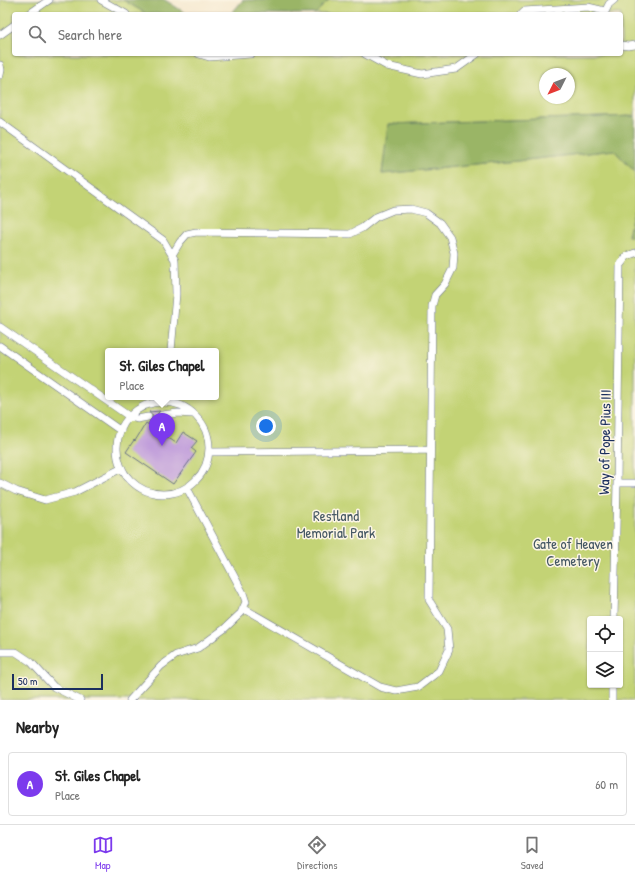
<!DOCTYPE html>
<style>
body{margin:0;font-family:"Patrick Hand",sans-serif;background:#f2f2f2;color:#222}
.controls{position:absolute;right:12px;bottom:12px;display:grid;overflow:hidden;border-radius:4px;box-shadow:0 1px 3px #0004}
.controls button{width:36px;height:36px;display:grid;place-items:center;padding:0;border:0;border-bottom:1px solid #e0e0e0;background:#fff;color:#222;font:20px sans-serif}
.compass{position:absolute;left:539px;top:68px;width:36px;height:36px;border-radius:50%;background:#fff;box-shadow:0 1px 3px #0004;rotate:228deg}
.scale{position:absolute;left:12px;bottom:10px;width:91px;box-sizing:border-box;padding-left:4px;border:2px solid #1b2f5e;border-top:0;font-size:11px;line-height:14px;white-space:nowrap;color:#1b2f5e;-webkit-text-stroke:3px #fcf5e5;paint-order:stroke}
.you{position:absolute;left:266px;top:426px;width:14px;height:14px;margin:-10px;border:3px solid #fff;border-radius:50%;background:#1a73e8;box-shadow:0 0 0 6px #1a73e833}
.badge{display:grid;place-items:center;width:26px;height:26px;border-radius:50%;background:#7c3aed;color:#fff;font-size:13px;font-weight:700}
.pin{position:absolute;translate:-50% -33px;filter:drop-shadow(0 1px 2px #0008)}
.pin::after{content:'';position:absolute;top:21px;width:14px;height:12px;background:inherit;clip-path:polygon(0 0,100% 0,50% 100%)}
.popup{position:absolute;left:105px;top:348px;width:114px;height:52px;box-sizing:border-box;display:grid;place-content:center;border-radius:4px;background:#fff;filter:drop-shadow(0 1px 3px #0005);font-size:13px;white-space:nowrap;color:#767676}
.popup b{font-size:15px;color:#222}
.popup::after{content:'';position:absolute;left:50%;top:100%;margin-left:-8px;border:8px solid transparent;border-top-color:#fff}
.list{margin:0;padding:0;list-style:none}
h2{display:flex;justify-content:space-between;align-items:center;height:52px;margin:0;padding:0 16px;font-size:17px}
h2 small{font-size:13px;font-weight:400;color:#767676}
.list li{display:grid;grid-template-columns:26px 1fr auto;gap:12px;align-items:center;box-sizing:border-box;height:64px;margin:0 8px 8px;padding:0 8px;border:1px solid #e0e0e0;border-radius:4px}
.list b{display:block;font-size:15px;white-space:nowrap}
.list p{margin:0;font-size:13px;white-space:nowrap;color:#767676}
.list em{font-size:13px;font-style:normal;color:#767676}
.icon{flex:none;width:22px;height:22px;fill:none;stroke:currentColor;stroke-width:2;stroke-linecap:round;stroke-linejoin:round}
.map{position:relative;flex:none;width:635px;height:700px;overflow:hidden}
.search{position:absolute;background:#fff;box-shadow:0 1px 3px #0004;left:12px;right:12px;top:12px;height:44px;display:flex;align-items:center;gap:10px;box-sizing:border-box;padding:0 14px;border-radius:4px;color:#767676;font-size:15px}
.sheet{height:124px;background:#fff}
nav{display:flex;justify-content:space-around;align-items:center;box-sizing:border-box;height:56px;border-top:1px solid #e0e0e0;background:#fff;font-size:11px;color:#767676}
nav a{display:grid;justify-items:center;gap:2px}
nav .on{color:#7c3aed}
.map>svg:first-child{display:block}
.green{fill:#c3d375;stroke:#6f816a;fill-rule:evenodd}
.forest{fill:#9ab566;stroke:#5a7262}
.building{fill:#bd99da}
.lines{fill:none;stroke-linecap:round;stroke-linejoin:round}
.service-casing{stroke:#687086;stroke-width:8}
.service{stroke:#fff;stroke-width:7}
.labels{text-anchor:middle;stroke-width:3;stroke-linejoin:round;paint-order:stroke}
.street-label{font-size:15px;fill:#1b2f5e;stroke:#fcf5e5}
.park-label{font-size:15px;fill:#455864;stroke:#fcf5e5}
</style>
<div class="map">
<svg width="635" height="700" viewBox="0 0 635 700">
<rect width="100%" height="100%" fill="#fcf5e5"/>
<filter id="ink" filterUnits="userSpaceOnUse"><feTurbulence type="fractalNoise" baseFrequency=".025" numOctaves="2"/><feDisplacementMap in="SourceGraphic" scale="8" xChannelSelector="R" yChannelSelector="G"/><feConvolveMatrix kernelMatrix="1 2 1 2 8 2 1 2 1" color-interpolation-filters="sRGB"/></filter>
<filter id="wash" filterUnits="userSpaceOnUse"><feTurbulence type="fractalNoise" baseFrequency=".012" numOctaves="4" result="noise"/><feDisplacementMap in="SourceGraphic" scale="16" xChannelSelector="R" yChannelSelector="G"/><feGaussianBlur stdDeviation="0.9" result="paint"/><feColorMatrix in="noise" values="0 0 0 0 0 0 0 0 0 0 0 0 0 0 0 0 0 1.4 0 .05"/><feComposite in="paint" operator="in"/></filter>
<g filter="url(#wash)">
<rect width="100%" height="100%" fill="#f6e9d0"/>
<!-- green -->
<path class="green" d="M0 0H123L147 14H14V54H621V14H315L329 0H635V116L389 124 382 174 517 161 614 150 635 172V207L628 235 635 236V700H0ZM545 74H569V98H545ZM108 351H216V397H108ZM590 619H620V685H590Z"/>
<!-- forest -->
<path class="forest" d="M123 0H165L187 14H147Z
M243 0H329L315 14H231Z
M635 116V172L614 150 517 161 382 174 388 124Z
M635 207V236H628Z"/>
<g id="blocks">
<!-- building -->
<path class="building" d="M160 411 158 413 157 416 160 419 163 420 149 424V422L152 421 153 416 152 414 149 412Z
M146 423 176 443 183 432 197 441 191 448 196 452 173 484 126 452 134 440 135 441Z"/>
</g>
</g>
<g filter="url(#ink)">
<use href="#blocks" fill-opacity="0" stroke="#687086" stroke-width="1"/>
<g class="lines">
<defs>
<path id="service" d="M101 0 126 14
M29 14 49 0
M521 14 524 11 588 7 605 11
M604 14 609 4 614 0
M0 35 14 25
M621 45 628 46 635 45
M199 54 209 57 251 54
M365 54 387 66 422 74 456 69 477 54
M0 65 1 70 0 75
M0 122 163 240 175 260 176 294 171 351
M172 255 180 242 187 234 196 232 350 234 362 228 376 217 393 210 411 209 426 213 440 223 450 237 454 253 453 268 445 284 435 295 432 306 429 600 447 629 449 650 439 671 418 687 396 691 380 687 243 608
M0 327 130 417 137 419 148 417
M0 346 121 431
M117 448a46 46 0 1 1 92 0a46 46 0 1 1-92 0Z
M162 415 178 413 192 414
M209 452 430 450
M0 483 16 491 45 500 75 492 122 468
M617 483H635
M614 619 617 483 620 265 627 256 635 253
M0 652H16L31 662 54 687 80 700
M130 700 161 666 176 655 198 648 224 629 241 613 246 602 243 593 187 488
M612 700V685"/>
</defs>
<!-- service casing -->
<use href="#service" class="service-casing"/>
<!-- service -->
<use href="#service" class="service"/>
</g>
</g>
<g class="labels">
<!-- street labels -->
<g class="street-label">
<text transform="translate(605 442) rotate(-89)" y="5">Way of Pope Pius III</text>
</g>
<!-- park labels -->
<g class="park-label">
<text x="336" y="521">Restland<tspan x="336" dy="17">Memorial Park</tspan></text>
<text x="573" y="549">Gate of Heaven<tspan x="573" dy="17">Cemetery</tspan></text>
</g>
</g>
</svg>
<div class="controls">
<button><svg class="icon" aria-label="locate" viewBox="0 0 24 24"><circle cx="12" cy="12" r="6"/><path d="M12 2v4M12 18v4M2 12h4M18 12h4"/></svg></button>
<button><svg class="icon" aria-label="layers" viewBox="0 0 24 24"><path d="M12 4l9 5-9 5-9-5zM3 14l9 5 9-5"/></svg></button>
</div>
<svg class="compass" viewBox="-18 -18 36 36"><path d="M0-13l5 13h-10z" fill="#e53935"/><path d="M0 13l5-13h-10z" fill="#767676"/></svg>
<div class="scale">50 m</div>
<div class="you"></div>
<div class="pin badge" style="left:162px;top:446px">A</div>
<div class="popup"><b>St. Giles Chapel</b>Place</div>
<div class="search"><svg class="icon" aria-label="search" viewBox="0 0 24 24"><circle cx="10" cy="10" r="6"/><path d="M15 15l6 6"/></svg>Search here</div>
</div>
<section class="sheet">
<h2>Nearby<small></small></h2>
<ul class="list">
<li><span class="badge">A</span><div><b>St. Giles Chapel</b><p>Place</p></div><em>60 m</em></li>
</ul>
</section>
<nav>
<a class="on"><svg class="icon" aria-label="map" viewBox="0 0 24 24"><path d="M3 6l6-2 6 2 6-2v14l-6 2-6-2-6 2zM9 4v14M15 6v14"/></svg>Map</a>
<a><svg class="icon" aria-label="directions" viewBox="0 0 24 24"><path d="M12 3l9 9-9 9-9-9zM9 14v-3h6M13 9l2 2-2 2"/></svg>Directions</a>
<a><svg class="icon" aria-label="saved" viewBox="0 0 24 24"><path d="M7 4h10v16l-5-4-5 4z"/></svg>Saved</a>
</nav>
